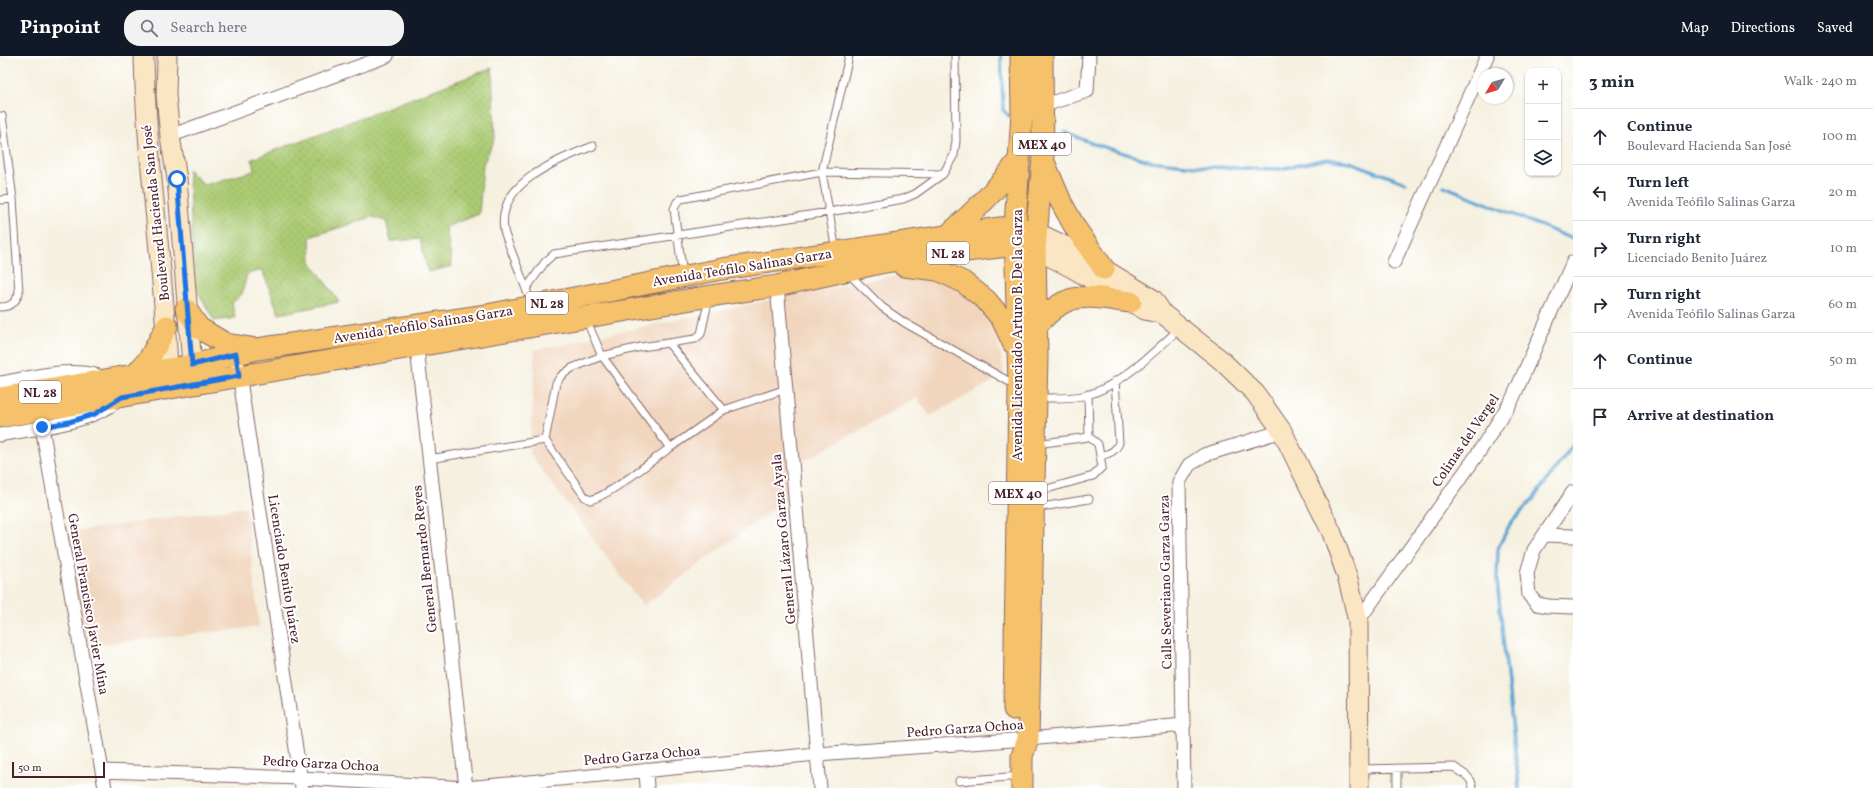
<!DOCTYPE html>
<meta charset="utf-8">
<style>
body{margin:0;font-family:Vollkorn,serif;background:#f2f2f3;color:#1f2937}
.controls{position:absolute;right:12px;top:12px;display:grid;overflow:hidden;border-radius:8px;box-shadow:0 1px 3px #0004}
.controls button{width:36px;height:36px;display:grid;place-items:center;padding:0;border:0;border-bottom:1px solid #e0e1e3;background:#fff;color:#1f2937;font:20px sans-serif}
.compass{position:absolute;left:1477px;top:12px;width:36px;height:36px;border-radius:50%;background:#fff;box-shadow:0 1px 3px #0004;rotate:232deg}
.scale{position:absolute;left:12px;bottom:10px;width:93px;box-sizing:border-box;padding-left:4px;border:2px solid #4a1f2b;border-top:0;font-size:11px;line-height:14px;white-space:nowrap;color:#4a1f2b;-webkit-text-stroke:3px #fff;paint-order:stroke}
.stop{position:absolute;width:12px;height:12px;margin:-9px;border:3px solid #1a73e8;border-radius:50%;background:#fff}
.stop.end{background:#1a73e8;border-color:#fff;box-shadow:0 1px 4px #0008}
.list{margin:0;padding:0;list-style:none}
h2{display:flex;justify-content:space-between;align-items:center;height:52px;margin:0;padding:0 16px;font-size:17px}
h2 small{font-size:13px;font-weight:400;color:#747a83}
.list li{display:grid;grid-template-columns:26px 1fr auto;gap:12px;align-items:center;box-sizing:border-box;height:56px;padding:0 16px;border-top:1px solid #e0e1e3}
.list b{display:block;font-size:15px;white-space:nowrap}
.list p{margin:0;font-size:13px;white-space:nowrap;color:#747a83}
.list em{font-size:13px;font-style:normal;color:#747a83}
.icon{flex:none;width:22px;height:22px;fill:none;stroke:currentColor;stroke-width:2;stroke-linecap:round;stroke-linejoin:round}
.map{position:relative;flex:none;width:1573px;height:732px;overflow:hidden}
header{display:flex;align-items:center;gap:24px;box-sizing:border-box;height:56px;padding:0 20px;background:#111827;color:#fff}
header strong{font-size:19px}
nav{display:flex;gap:22px;margin-inline-start:auto;font-size:14px}
.search{width:280px;height:36px;background:#f2f2f3;display:flex;align-items:center;gap:10px;box-sizing:border-box;padding:0 14px;border-radius:16px;color:#747a83;font-size:15px}
main{display:flex}
aside{flex:1;background:#fff}
.map>svg:first-child{display:block}
.built{fill:#f1d5bd}
.grass{fill:url(#grass-dots);stroke:#7a754f}
.lines{fill:none;stroke-linecap:round;stroke-linejoin:round}
.stream{stroke:#59a1cf;stroke-width:3.5}
.lane-casing{stroke:#86686a;stroke-width:9}
.street-casing{stroke:#86686a;stroke-width:15}
.secondary-casing{stroke:#86686a;stroke-width:21}
.primary-casing{stroke:#86686a;stroke-width:23}
.lane{stroke:#fff;stroke-width:7}
.street{stroke:#fff;stroke-width:13}
.secondary{stroke:#fbe6c4;stroke-width:19}
.primary{stroke:#f5c16b;stroke-width:21}
.route{stroke:#1a73e8;stroke-width:5}
.labels{text-anchor:middle;stroke-width:4;stroke-linejoin:round;paint-order:stroke}
.shield{fill:#fff;stroke:#80626b;stroke-width:1}
.shield-label{font-size:13px;font-weight:bold;fill:#4a1f2b}
.street-label{font-size:14px;fill:#4a1f2b;stroke:#fff}
</style>
<header>
<strong>Pinpoint</strong>
<div class="search"><svg class="icon" aria-label="search" viewBox="0 0 24 24"><circle cx="10" cy="10" r="6"/><path d="M15 15l6 6"/></svg>Search here</div>
<nav><a>Map</a><a>Directions</a><a>Saved</a></nav>
</header>
<main>
<div class="map">
<svg width="1573" height="732" viewBox="0 0 1573 732">
<defs>
<pattern id="grass-dots" width="8" height="8" patternUnits="userSpaceOnUse"><rect width="8" height="8" fill="#abcb73"/><path d="M2 2h.1M6 6h.1" fill="none" stroke="#95ae64" stroke-width="1.8" stroke-linecap="round"/></pattern>
</defs>
<rect width="100%" height="100%" fill="#fff"/>
<filter id="ink" filterUnits="userSpaceOnUse"><feTurbulence type="fractalNoise" baseFrequency=".025" numOctaves="2"/><feDisplacementMap in="SourceGraphic" scale="8" xChannelSelector="R" yChannelSelector="G"/><feConvolveMatrix kernelMatrix="1 2 1 2 8 2 1 2 1" color-interpolation-filters="sRGB"/></filter>
<filter id="wash" filterUnits="userSpaceOnUse"><feTurbulence type="fractalNoise" baseFrequency=".012" numOctaves="4" result="noise"/><feDisplacementMap in="SourceGraphic" scale="16" xChannelSelector="R" yChannelSelector="G"/><feGaussianBlur stdDeviation="0.9" result="paint"/><feColorMatrix in="noise" values="0 0 0 0 0 0 0 0 0 0 0 0 0 0 0 0 0 1.4 0 .05"/><feComposite in="paint" operator="in"/></filter>
<g filter="url(#wash)">
<rect width="100%" height="100%" fill="#f5f0df"/>
<!-- built -->
<path class="built" d="M906 218 939 220 977 248 991 264 998 281 1004 319 930 360 917 342 798 408 790 441 643 550 530 398 535 294 835 230Z
M246 451 259 571 80 590 60 477Z"/>
<!-- grass -->
<path class="grass" d="M492 12 495 83 483 108 479 158 446 171 452 210 428 216 420 183 391 185 386 165 372 161 310 181 311 206 339 246 279 258 262 214 247 218 242 238 232 247 235 262 214 265 195 230 188 113 204 129 254 115 252 103Z"/>
<g class="lines">
<!-- stream -->
<path class="stream" d="M1001 0 1003 54 1009 60
M1064 76 1094 88 1150 105 1205 111 1280 113 1327 103 1350 106 1406 127
M1444 130 1573 183
M1519 732 1497 524 1498 492 1510 468 1533 443 1573 389"/>
</g>
</g>
<g filter="url(#ink)">
<g class="lines">
<defs>
<path id="lane" d="M0 60H2L13 143 19 237C15 247 11 251 0 251
M0 144 13 143
M836 195 822 116 849 0
M849 218 882 251 905 267 1015 329
M683 220 674 153 677 146 681 143 822 116 943 118
M526 233 545 206 554 198 829 156 903 143 915 138 943 118 954 99 956 85 955 0
M532 249C525 230 518 212 511 194 509 188 505 180 504 174 496 126 559 104 593 90
M586 263 602 300 670 392C650 405 611 439 590 444L585 441 545 384 556 327 561 320 572 312 602 300 641 291 695 283 701 278 709 242
M669 288 724 354 670 392
M1038 342C1054 342 1071 343 1087 339 1120 330 1154 296 1179 273
M724 354 786 333
M1036 388 1089 381
M1101 400C1110 397 1115 396 1119 387L1115 325
M429 403 545 384
M1036 436 1093 420 1102 411 1098 388 1089 381 1088 338
M1036 452 1089 443
M1397 712V732
M1360 713 1454 711 1467 720 1471 725 1473 732
M959 725 1020 720"/>
<path id="street" d="M1042 50 1087 35 1089 0
M170 80 387 0
M1394 206 1487 0
M777 230 820 732
M416 283 466 732
M236 298 302 732
M0 327C30 322 76 309 104 322
M42 371 105 732
M0 379C39 371 85 369 117 345
M1573 436 1534 494 1527 517 1529 539 1537 548 1548 550 1573 551
M1544 479 1573 480
M1358 565 1477 399 1512 344 1573 206
M646 714 647 732
M102 715 301 722 466 732 817 698 1028 683 1184 669
M1184 732 1179 426 1189 409 1204 399 1282 375"/>
<path id="secondary" d="M144 0C146 105 164 208 168 313
M167 0 166 39 170 80 177 123 192 309
M1036 176 1071 193 1153 243 1163 258 1221 304 1255 337 1282 375 1332 477 1348 523 1358 565 1359 732
M1035 193 1072 212 1145 254 1163 258"/>
<path id="primary" d="M1044 106 1061 146 1076 173 1104 213
M947 180C973 157 997 134 1018 105
M904 210 938 214 963 226 986 244 1002 263 1013 287
M186 253 199 272 226 288 251 292
M1036 270C1045 261 1054 250 1067 245 1086 237 1111 244 1131 246
M136 318 149 303 167 270
M0 342 192 309 257 293 487 259 722 213 1000 172 1015 171 1036 176
M0 361 710 240 777 230 880 207 924 200 1016 189 1035 193
M1014 653 1019 331 1015 171 1022 56 1021 0
M1022 732V700L1028 683 1037 299 1035 193 1043 102 1042 0"/>
</defs>
<!-- lane casing -->
<use href="#lane" class="lane-casing"/>
<!-- street casing -->
<use href="#street" class="street-casing"/>
<!-- secondary casing -->
<use href="#secondary" class="secondary-casing"/>
<!-- primary casing -->
<use href="#primary" class="primary-casing"/>
<!-- lane -->
<use href="#lane" class="lane"/>
<!-- street -->
<use href="#street" class="street"/>
<!-- secondary -->
<use href="#secondary" class="secondary"/>
<!-- primary -->
<use href="#primary" class="primary"/>
</g>
</g>
<g class="lines" filter="url(#ink)">
<!-- route -->
<path class="route" d="M42 371 69 366 95 358 122 341 239 320 236 298 192 309 177 123"/>
</g>
<g class="labels">
<!-- shield labels -->
<g class="shield">
<rect x="1013" y="77" width="58" height="22" rx="3"/>
<rect x="927" y="186" width="42" height="22" rx="3"/>
<rect x="526" y="236" width="42" height="22" rx="3"/>
<rect x="19" y="325" width="42" height="22" rx="3"/>
<rect x="989" y="426" width="58" height="22" rx="3"/>
</g>
<g class="shield-label">
<text x="1042" y="93">MEX 40</text>
<text x="948" y="202">NL 28</text>
<text x="547" y="252">NL 28</text>
<text x="40" y="341">NL 28</text>
<text x="1018" y="442">MEX 40</text>
</g>
<!-- street labels -->
<g class="street-label">
<text transform="translate(155 157) rotate(-96)" y="5">Boulevard Hacienda San José</text>
<text transform="translate(742 211) rotate(-9)" y="5">Avenida Teófilo Salinas Garza</text>
<text transform="translate(423 268) rotate(-9)" y="5">Avenida Teófilo Salinas Garza</text>
<text transform="translate(1017 279) rotate(-90)" y="5">Avenida Licenciado Arturo B. De la Garza</text>
<text transform="translate(1465 384) rotate(-56)" y="5">Colinas del Vergel</text>
<text transform="translate(783 483) rotate(-95)" y="5">General Lázaro Garza Ayala</text>
<text transform="translate(424 503) rotate(-96)" y="5">General Bernardo Reyes</text>
<text transform="translate(285 513) rotate(81)" y="5">Licenciado Benito Juárez</text>
<text transform="translate(1165 526) rotate(-91)" y="5">Calle Severiano Garza Garza</text>
<text transform="translate(89 548) rotate(80)" y="5">General Francisco Javier Mina</text>
<text transform="translate(965 672) rotate(-4)" y="5">Pedro Garza Ochoa</text>
<text transform="translate(642 699) rotate(-5)" y="5">Pedro Garza Ochoa</text>
<text transform="translate(321 707) rotate(3)" y="5">Pedro Garza Ochoa</text>
</g>
</g>
</svg>
<div class="controls">
<button>+</button>
<button>−</button>
<button><svg class="icon" aria-label="layers" viewBox="0 0 24 24"><path d="M12 4l9 5-9 5-9-5zM3 14l9 5 9-5"/></svg></button>
</div>
<svg class="compass" viewBox="-18 -18 36 36"><path d="M0-13l5 13h-10z" fill="#e53935"/><path d="M0 13l5-13h-10z" fill="#747a83"/></svg>
<div class="scale">50 m</div>
<div class="stop" style="left:177px;top:123px"></div>
<div class="stop end" style="left:42px;top:371px"></div>
</div>
<aside>
<h2>3 min<small>Walk · 240 m</small></h2>
<ul class="list">
<li><svg class="icon" aria-label="ahead" viewBox="0 0 24 24"><path d="M12 20V5M6 11l6-6 6 6"/></svg><div><b>Continue</b><p>Boulevard Hacienda San José</p></div><em>100 m</em></li>
<li><svg class="icon" aria-label="left" viewBox="0 0 24 24"><path d="M17 20v-9H6M10 6l-5 5 5 5"/></svg><div><b>Turn left</b><p>Avenida Teófilo Salinas Garza</p></div><em>20 m</em></li>
<li><svg class="icon" aria-label="right" viewBox="0 0 24 24"><path d="M7 20v-9h11M14 6l5 5-5 5"/></svg><div><b>Turn right</b><p>Licenciado Benito Juárez</p></div><em>10 m</em></li>
<li><svg class="icon" aria-label="right" viewBox="0 0 24 24"><path d="M7 20v-9h11M14 6l5 5-5 5"/></svg><div><b>Turn right</b><p>Avenida Teófilo Salinas Garza</p></div><em>60 m</em></li>
<li><svg class="icon" aria-label="ahead" viewBox="0 0 24 24"><path d="M12 20V5M6 11l6-6 6 6"/></svg><div><b>Continue</b></div><em>50 m</em></li>
<li><svg class="icon" aria-label="arrive" viewBox="0 0 24 24"><path d="M6 21V4h12l-3 4 3 4H6"/></svg><div><b>Arrive at destination</b></div></li>
</ul>
</aside>
</main>
